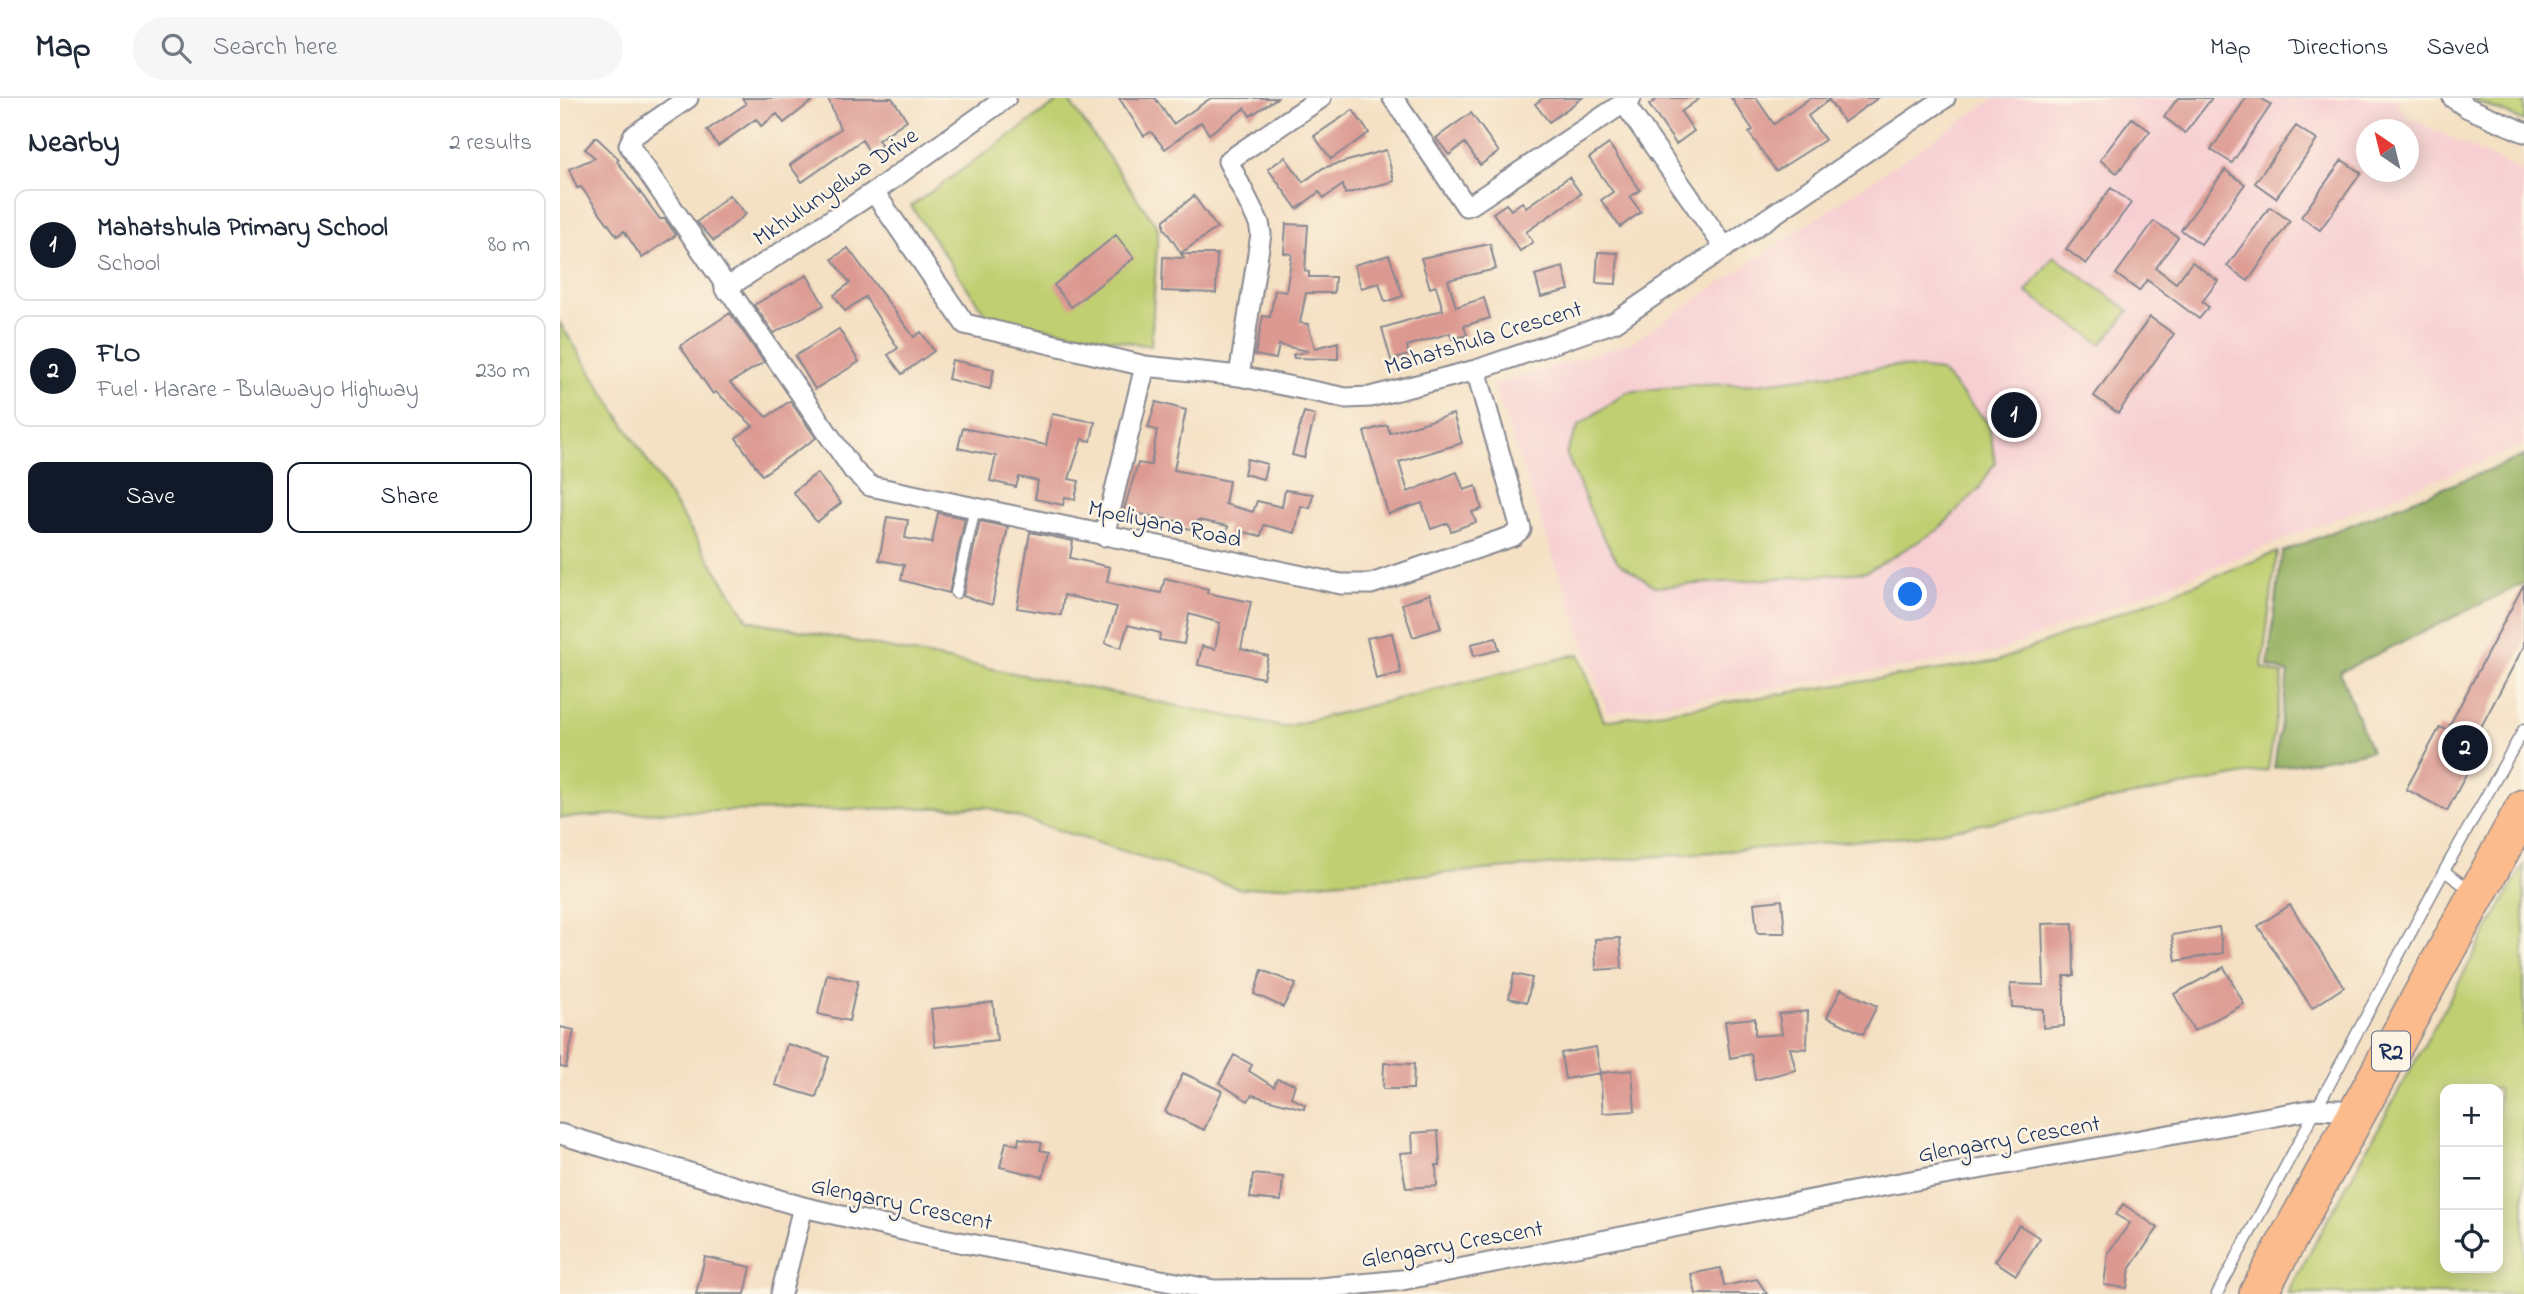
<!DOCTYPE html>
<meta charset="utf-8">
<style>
body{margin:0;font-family:"Indie Flower",sans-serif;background:#f6f6f7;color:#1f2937}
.controls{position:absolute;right:21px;bottom:21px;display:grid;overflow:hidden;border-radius:14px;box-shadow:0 4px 18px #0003}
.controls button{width:63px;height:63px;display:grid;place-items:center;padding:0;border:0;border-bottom:2px solid #e0e1e3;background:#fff;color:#1f2937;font:35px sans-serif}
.compass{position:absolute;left:1796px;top:21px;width:63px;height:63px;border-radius:50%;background:#fff;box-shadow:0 4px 18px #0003;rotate:325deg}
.you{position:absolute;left:1351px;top:497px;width:24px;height:24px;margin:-18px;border:5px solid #fff;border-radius:50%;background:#1a73e8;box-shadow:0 0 0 10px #1a73e833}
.badge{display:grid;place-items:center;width:46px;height:46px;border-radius:50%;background:#111827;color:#fff;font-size:23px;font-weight:700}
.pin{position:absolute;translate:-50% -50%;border:4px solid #fff;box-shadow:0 2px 7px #0006}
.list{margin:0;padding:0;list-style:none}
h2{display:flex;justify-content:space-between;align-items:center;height:91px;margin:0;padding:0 28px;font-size:30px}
h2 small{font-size:23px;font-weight:400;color:#747a83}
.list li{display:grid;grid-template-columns:46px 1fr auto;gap:21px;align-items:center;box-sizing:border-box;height:112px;margin:0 14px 14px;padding:0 14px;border:2px solid #e0e1e3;border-radius:14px}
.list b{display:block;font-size:26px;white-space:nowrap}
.list p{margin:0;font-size:23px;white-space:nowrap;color:#747a83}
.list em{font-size:23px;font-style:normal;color:#747a83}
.actions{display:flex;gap:14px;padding:21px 28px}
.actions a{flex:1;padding:16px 0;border:2px solid #111827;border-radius:14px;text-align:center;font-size:24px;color:#111827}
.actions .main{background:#111827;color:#fff}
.icon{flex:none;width:38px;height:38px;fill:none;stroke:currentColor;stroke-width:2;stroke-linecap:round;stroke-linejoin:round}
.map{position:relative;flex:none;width:1964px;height:1196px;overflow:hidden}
header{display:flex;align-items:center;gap:42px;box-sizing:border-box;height:98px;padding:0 35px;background:#fff;border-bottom:2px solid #e0e1e3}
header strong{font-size:33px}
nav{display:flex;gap:38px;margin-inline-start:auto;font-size:24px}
.search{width:490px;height:63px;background:#f6f6f7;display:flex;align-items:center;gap:18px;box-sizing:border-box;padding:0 24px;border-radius:38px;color:#747a83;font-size:26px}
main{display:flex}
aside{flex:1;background:#fff}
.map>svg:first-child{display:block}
.built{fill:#f7cfd2;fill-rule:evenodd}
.green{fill:#c0cf71;stroke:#6e7f68;stroke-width:2;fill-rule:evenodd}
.forest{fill:#98b263;stroke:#5a7060;stroke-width:2}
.building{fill:#dc9991}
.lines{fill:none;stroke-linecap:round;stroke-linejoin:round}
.lane-casing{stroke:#888890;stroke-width:13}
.street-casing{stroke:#888890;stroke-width:23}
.highway-casing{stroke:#888890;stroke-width:40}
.lane{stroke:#fff;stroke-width:10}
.street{stroke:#fff;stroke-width:19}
.highway{stroke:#fbbb8c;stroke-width:37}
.labels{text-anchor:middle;stroke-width:5;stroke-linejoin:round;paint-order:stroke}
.shield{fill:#fcf5e5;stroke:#5e6a86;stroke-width:2}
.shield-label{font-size:23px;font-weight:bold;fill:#1b2f5e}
.street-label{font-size:24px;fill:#1b2f5e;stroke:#fcf5e5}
</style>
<header>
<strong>Map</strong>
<div class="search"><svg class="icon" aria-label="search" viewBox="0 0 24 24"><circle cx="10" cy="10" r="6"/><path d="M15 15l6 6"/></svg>Search here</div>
<nav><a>Map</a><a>Directions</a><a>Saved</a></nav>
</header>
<main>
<aside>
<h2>Nearby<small>2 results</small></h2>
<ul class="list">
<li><span class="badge">1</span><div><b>Mahatshula Primary School</b><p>School</p></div><em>80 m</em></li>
<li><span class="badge">2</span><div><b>FLO</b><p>Fuel · Harare - Bulawayo Highway</p></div><em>230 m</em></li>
</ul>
<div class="actions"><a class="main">Save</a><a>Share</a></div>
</aside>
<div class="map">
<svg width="1964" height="1196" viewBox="0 0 1964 1196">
<rect width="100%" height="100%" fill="#fcf5e5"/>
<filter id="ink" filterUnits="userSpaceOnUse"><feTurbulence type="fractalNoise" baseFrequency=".0143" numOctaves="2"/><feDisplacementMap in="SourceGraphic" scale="14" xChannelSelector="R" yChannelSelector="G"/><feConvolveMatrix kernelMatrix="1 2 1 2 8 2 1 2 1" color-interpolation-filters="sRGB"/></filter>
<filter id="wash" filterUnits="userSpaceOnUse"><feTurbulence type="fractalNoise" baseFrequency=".00686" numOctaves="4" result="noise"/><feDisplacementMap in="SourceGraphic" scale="28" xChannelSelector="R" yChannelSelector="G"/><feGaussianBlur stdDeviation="1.57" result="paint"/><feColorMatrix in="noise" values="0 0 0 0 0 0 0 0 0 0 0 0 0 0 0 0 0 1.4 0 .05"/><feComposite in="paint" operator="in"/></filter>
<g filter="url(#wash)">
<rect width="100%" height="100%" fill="#f4e0c3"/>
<!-- built -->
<path class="built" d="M1435 0H1835L1847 19 1964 75V347L1434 555 1048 615 934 287 1073 244ZM1806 32H1848V74H1806Z"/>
<!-- green -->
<path class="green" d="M503 0H507L598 130 591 248 428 220 351 108Z
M1912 0H1964V23L1916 3Z
M1494 158 1569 213 1542 246 1466 194Z
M0 225 188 522 724 629 1019 556 1044 623 1437 563 1717 454 1702 569 1723 577 1708 672 1358 738 681 791 426 709 100 714 0 720Z
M1336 268 1381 273 1429 326 1435 364 1419 391 1378 432 1306 474 1096 489 1058 464 1036 426 1006 355 1019 327 1067 294 1131 287 1196 286Z
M1964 766V1196H1727ZM1885 991H1938V1170H1885Z"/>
<!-- forest -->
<path class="forest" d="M1964 358V485L1780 574 1811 653 1714 670 1728 575 1708 567 1722 454Z"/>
<g id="blocks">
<!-- building -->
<path class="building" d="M182 0H256L224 25 217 16 201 28 196 21 158 48 147 32 186 6Z
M268 0H332L347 22 318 42 322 47 310 55 302 42 242 84 230 67 280 31Z
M559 0H595L613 26 651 0H717L690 18 685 10 649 36 641 24 605 51 591 34 584 38Z
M983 0H1022L989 24 975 6Z
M1099 0H1140L1121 14 1134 33 1116 46 1089 7Z
M1171 0H1196L1214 26 1250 0H1318L1284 24 1269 2 1248 18 1265 42 1216 73 1189 35 1193 32Z
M1618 0H1652L1625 35 1604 19Z
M1686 0H1701L1711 7 1672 65 1651 52Z
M793 12 809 35 771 61 754 38Z
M911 15 939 54 920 67 905 45 889 57 876 40Z
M1572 20 1590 33 1557 75 1540 62Z
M1736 28 1757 42 1716 100 1695 85Z
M36 39 59 61 57 63 100 121H105L116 137 82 160 64 133 57 138 21 89 17 90 9 71 35 60 25 51Z
M1049 46 1080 92 1070 99 1081 114 1060 129 1041 102 1053 94 1029 60Z
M826 52 834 83 785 96 783 87 764 100 759 94 737 111 708 71 725 59 743 84 763 70Z
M1782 62 1801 75 1760 132 1741 119Z
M1665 72 1685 86 1641 146 1621 132Z
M1009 79 1021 96 966 134 973 144 960 153 933 115 946 106 951 112 962 104 966 109Z
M1551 90 1571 105 1526 166 1506 151Z
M169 97 186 116 154 143 137 124Z
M634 98 657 130 621 155 604 130V122Z
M1710 109 1730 123 1688 183 1667 168Z
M1594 123 1618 139 1596 170 1616 185 1632 164 1658 183 1642 204 1649 209 1639 221 1587 182 1579 193 1556 176Z
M726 126 748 127 745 173 749 174V179H775L774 195H746L740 225 748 226 755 250 778 244V261L734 260 733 257 748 253 719 247 716 261 695 257 703 218 710 219 715 192 726 194 732 156 724 155Z
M556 137 574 160 511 209 494 187Z
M930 146 936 171 888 182 896 209 924 200 930 220 904 228 907 237 892 241 890 235 847 248 849 257 831 262 822 230 883 212 876 188 870 190 861 160Z
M288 150 354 239 361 234 374 253 342 276 328 257 338 250 305 199 285 213 274 197 290 185 272 161Z
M1038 154 1058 155 1056 186 1036 185Z
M621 156H657L656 195 602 193 603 159 624 160Z
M829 157 843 198 825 204 819 185 801 190 794 167Z
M1003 169 1009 192 981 199 975 177Z
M247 177 264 207 214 235 194 207Z
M170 215 204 264 170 285 207 319 230 303 256 340 202 377 176 340 193 328 156 294 153 296 120 248Z
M1590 219 1614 236 1558 315 1534 298Z
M279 231 299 264 255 291 235 258Z
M392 262 434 271 430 291 388 281Z
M596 304 626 312 614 372 669 383 665 406 693 414 697 403 722 409 725 392 753 396 750 410 741 408 735 435 704 427 701 438 684 434 682 443 666 439 668 428 638 422 636 432 621 429 622 424 580 416 579 424 561 421 578 365 591 367 597 332 588 330Z
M744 314 755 317 744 360 732 357Z
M492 316 535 324 531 343 522 341 509 381 519 383 515 401 505 399 503 407 475 401 478 383 459 379 456 389 430 383 436 358 398 350 403 330 486 347Z
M893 316 902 345 839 364 848 394 897 374 904 392 916 388 922 411 912 414 916 424 891 433 888 425 871 431 862 405 828 416 804 334 827 327 830 335Z
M687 361 707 366 703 381 684 376Z
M257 375 281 405 257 424 233 394Z
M378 415 405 420 389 495 341 482 344 467 319 462 327 419 348 422 345 440 372 445Z
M420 423 448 429 432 507 403 498Z
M470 434 513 443 510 460 550 469 547 484 601 495 605 480 648 491 647 495 691 504 681 551 708 558 703 580 638 567 642 548 655 551 660 525 629 516 624 546 599 542 600 535 568 527 561 550 545 545 557 509 504 497 501 517 457 510Z
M1964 486V548L1913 644 1921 648 1887 713 1846 691 1880 629 1887 632Z
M870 496 881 530 853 539 842 506Z
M832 535 841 575 816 581 807 540Z
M936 540 939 552 914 558 911 546Z
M1222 802 1225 835H1197L1194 805Z
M1730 807 1784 889 1752 910 1698 828Z
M1513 825 1514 878H1504V928L1483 930V911L1452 909 1450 886 1484 887 1482 826Z
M1659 829 1663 855 1616 863 1612 837Z
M1060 840 1062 870 1036 872 1035 841Z
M1664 869 1684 906 1634 933 1614 896Z
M702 872 736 886 723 909 694 896Z
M267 876 298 883 289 923 258 916Z
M954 876 972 880 967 904 949 900Z
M1281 891 1317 908 1303 936 1267 919Z
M433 904 437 942 375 949 371 911Z
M1248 913 1247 951 1230 950 1236 972 1195 982 1191 956 1170 960 1165 923 1195 920V938L1222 936 1219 916Z
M0 929 14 932 6 970 0 969Z
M227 946 269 959 256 999 215 987Z
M1036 949 1040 975 1005 981 1001 955Z
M674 957 692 967 689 973 714 989 717 981 735 986 731 999 745 1007 744 1011 692 997 688 1003 659 985Z
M824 965 854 966 853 991H823Z
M1072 972 1075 1013 1043 1015 1040 975Z
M623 975 662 993 644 1032 605 1014Z
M878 1033 880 1067H876L877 1088 846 1090 840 1055 853 1054 852 1035Z
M459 1040 482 1045 480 1052 489 1054 483 1079 440 1069 446 1044 458 1047Z
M693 1076 723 1079 721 1103 690 1100Z
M1563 1106 1598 1130 1570 1170 1567 1190 1544 1187 1548 1155 1570 1125 1556 1117Z
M1459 1127 1480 1140 1456 1177 1435 1163Z
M145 1159 191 1169 185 1196H136Z
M1161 1170 1164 1188 1197 1181 1207 1196H1136L1131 1176Z"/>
</g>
</g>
<g filter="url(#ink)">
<use href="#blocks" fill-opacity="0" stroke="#888890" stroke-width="2"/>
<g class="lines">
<defs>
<path id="lane" d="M396 495 415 410
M1884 773 1912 793
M1657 1196 1884 773 1964 631"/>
<path id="street" d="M128 0 73 38 69 47 293 372 310 388 781 486H811L953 438 961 431 916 272
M833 0 906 108 912 106 1071 0
M1893 0 1908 10 1964 34
M1064 5 1165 150
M314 94 405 226 585 268 679 278 786 300 810 299 916 272 1055 224 1385 0
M165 191 314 94 446 0
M679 278 701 136 699 125 668 63 761 0
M544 438 585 268
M0 1036 243 1109 373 1139 654 1192 750 1191 842 1182 1328 1087 1755 1011 1799 1013
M221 1196 243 1109"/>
<path id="highway" d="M1698 1196 1964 710"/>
</defs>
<!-- lane casing -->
<use href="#lane" class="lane-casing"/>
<!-- street casing -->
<use href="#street" class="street-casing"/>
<!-- highway casing -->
<use href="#highway" class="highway-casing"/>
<!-- lane -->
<use href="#lane" class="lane"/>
<!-- street -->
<use href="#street" class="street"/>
<!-- highway -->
<use href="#highway" class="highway"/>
</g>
</g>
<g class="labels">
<!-- shield labels -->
<rect class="shield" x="1812" y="933.5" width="38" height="39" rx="5"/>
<g class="shield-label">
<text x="1831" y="961">R2</text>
</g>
<!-- street labels -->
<g class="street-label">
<text transform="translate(275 88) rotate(-34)" y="8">Mkhulunyelwa Drive</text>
<text transform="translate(923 239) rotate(-17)" y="8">Mahatshula Crescent</text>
<text transform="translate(605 425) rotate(12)" y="8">Mpeliyana Road</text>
<text transform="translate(1449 1040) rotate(-10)" y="8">Glengarry Crescent</text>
<text transform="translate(342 1105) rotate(12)" y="8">Glengarry Crescent</text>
<text transform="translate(892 1145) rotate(-10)" y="8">Glengarry Crescent</text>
</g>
</g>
</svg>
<div class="controls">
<button>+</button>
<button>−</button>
<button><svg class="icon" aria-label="locate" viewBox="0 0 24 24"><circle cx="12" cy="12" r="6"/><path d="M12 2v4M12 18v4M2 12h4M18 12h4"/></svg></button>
</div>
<svg class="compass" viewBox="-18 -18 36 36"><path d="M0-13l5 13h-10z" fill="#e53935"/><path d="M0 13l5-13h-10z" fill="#747a83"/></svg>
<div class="you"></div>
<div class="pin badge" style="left:1454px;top:317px">1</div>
<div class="pin badge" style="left:1905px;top:650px">2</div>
</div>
</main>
